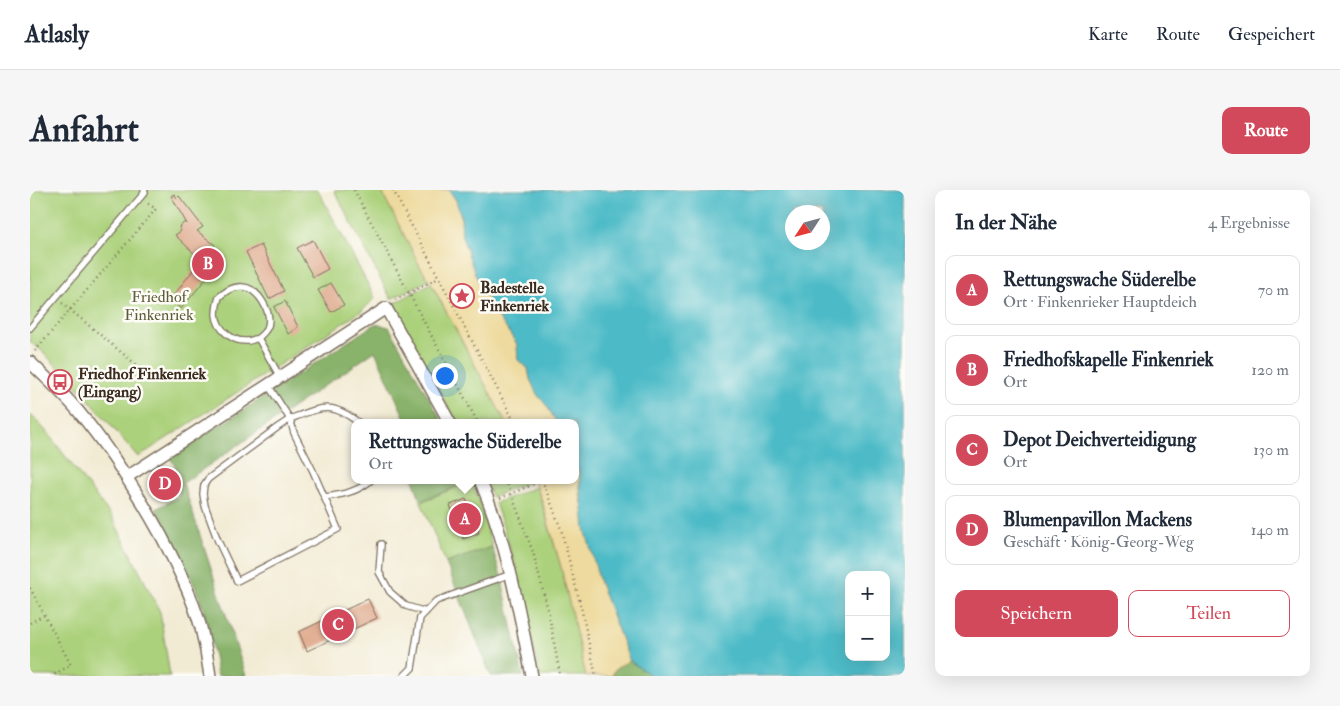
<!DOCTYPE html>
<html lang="de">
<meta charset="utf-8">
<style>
body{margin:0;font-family:"IM FELL Double Pica",serif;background:#f6f6f7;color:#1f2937}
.controls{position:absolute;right:15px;bottom:15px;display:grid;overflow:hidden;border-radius:10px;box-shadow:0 5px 20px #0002}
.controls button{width:45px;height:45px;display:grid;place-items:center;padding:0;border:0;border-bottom:1px solid #e0e1e3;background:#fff;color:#1f2937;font:25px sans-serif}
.compass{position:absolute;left:755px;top:15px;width:45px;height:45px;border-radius:50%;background:#fff;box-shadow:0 5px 20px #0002;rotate:234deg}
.you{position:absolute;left:414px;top:185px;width:18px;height:18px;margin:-12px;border:4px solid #fff;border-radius:50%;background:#1a73e8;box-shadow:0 0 0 8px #1a73e833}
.badge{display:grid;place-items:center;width:32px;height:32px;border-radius:50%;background:#d1495b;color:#fff;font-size:16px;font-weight:700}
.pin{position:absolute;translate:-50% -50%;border:2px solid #fff;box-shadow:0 1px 5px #0006}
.popup{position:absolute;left:321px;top:229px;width:228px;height:65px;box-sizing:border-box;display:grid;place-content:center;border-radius:10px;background:#fff;filter:drop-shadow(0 1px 4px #0005);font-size:16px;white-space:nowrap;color:#747a83}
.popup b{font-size:19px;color:#1f2937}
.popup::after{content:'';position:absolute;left:50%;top:100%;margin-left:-10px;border:10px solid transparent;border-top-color:#fff}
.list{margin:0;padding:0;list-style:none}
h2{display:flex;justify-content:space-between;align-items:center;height:65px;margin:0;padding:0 20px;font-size:21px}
h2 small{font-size:16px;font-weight:400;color:#747a83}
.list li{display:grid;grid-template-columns:32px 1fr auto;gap:15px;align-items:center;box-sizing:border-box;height:70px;margin:0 10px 10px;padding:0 10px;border:1px solid #e0e1e3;border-radius:10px}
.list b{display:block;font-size:19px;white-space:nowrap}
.list p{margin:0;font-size:16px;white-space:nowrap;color:#747a83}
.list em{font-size:16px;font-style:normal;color:#747a83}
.actions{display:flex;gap:10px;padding:15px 20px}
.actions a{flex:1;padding:11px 0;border:1px solid #d1495b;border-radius:10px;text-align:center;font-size:18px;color:#d1495b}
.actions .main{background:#d1495b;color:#fff}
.map{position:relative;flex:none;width:875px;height:486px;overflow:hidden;border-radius:10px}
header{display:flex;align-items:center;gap:30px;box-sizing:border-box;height:70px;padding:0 25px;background:#fff;border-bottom:1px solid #e0e1e3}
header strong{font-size:24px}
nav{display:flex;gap:28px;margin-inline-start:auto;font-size:18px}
.intro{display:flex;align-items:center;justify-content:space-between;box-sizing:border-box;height:120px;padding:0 30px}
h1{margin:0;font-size:35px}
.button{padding:12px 22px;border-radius:10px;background:#d1495b;color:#fff;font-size:18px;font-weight:700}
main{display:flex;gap:30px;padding:0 30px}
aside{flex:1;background:#fff;border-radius:10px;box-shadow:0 5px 20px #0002}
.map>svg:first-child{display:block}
.green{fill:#acd17b;stroke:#747e4c}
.forest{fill:#89b36b;stroke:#626e44}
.sand{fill:#eeda9e;stroke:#94825e}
.water{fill:#4dbbc7;stroke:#447272;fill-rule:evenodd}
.building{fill:#e0ab8f}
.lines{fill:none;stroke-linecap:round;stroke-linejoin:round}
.service-casing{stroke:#7b6e5e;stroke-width:8}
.minor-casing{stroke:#7b6e5e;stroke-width:14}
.path{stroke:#7b6e5e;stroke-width:2.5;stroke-dasharray:1 4;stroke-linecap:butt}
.service{stroke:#fff;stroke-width:5.5}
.minor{stroke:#fff;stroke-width:11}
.labels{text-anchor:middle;stroke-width:5;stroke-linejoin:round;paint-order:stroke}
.poi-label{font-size:16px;font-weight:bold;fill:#3b2a1e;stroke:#fdfcf7;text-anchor:start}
.park-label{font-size:16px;fill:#5d5c3a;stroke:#fdfcf7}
</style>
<header>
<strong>Atlasly</strong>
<nav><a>Karte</a><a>Route</a><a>Gespeichert</a></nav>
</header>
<div class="intro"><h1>Anfahrt</h1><a class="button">Route</a></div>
<main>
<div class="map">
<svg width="875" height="486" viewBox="0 0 875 486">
<rect width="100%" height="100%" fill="#fdfcf7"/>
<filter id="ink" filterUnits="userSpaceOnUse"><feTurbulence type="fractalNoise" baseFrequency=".02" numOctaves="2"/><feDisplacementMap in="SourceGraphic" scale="10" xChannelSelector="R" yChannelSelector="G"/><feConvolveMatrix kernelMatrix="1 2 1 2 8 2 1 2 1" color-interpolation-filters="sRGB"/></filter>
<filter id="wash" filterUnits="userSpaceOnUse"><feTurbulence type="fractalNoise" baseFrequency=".0096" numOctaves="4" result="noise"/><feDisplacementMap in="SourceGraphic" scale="20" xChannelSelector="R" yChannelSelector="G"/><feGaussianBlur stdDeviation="1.12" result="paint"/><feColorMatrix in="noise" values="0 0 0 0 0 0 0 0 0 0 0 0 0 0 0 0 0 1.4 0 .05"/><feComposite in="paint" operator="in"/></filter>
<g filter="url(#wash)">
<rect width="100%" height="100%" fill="#f2ebd4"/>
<!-- green -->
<path class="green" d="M0 0H288L345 108 333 120 108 267 54 204 12 161 0 152Z
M304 0H351L390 76 399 90 361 109Z
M401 93 476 233H427L402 188 363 114Z
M0 224 16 241 82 327 130 422 140 486H0Z
M455 290H504L462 307Z
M441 291 450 313 462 357 416 373 391 312Z
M507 297 531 377 556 486H510C497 428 486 369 465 313Z"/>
<!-- forest -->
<path class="forest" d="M345 134 359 137 413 233H377L345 161 153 293 216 486H187C184 462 178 432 170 410 159 379 142 349 126 319L149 306 151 285 140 268Z
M383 290H441V291L391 311Z
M462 357 471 386 493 486H461L416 373Z
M600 471 622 486H582C586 476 591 475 600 471Z"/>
<!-- sand -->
<path class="sand" d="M351 0H419L426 10 431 26 432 46 463 119 487 154 488 170 498 178 500 189 507 204 517 216 527 233H476L401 93 390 76Z
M545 275 549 281 550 304 570 393 600 471C591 475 586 476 582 486H556L531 377 512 311 504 290H545Z"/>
<!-- water -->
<path class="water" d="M419 0H875V486H622L600 471 570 393 555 338 549 281 545 275V233H527L517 216 507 204 500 189 498 178 488 170 487 154 463 119 445 84 432 46 431 26 426 10ZM762 22H792V52H762ZM819 385H856V467H819Z"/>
<g id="blocks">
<!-- building -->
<path class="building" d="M144 4 147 8 149 6 173 37 167 41 185 55 182 58 191 71 183 78 182 76 176 83 179 85 151 119 140 110 171 70 145 45 151 41 149 37 155 32 157 34 141 6Z
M283 50 298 79 283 87 267 58Z
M231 55 254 101 239 109 216 62Z
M301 93 314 115 301 122 288 100Z
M255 111 268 137 258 144 244 117Z
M132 285 148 290 144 304 139 303 137 310 126 306Z
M436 309 449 343 433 349 420 315Z
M338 409 347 428 277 461 269 442Z"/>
</g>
</g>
<g filter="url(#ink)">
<use href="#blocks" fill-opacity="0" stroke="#7b6e5e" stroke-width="1"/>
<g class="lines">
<defs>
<path id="service" d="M0 138 115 2 114 0
M228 148C225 149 221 151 217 151 202 152 187 139 186 124 186 118 187 113 189 107 196 101 203 96 213 97 228 98 242 122 238 136 236 141 233 144 228 148L250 187
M238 195 260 229C291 217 301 211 329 233
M260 229 264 243 283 281 308 339 207 391 188 351 175 316 173 304 174 295 178 289 248 237Z
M294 307C311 305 328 302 341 290
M351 354 349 382 360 402 376 416 396 422
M374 486 382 478 390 428 406 411 481 384"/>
<path id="minor" d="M0 172C16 188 33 203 48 221 81 260 107 302 132 347 147 376 162 406 171 438 175 454 178 470 180 486
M97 287 356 118 420 233
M450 290C477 352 489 420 502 486"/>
</defs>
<!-- service casing -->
<use href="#service" class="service-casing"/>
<!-- minor casing -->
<use href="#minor" class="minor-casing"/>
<!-- path -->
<path class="path" d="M324 0 448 233
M363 0 485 233
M365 110 409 88
M32 113 127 192
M5 161 126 19 117 13
M476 290 503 362 519 424 530 486
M512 290 531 339 551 417 566 486
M470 308 512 291
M0 398 41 475 21 486
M0 433 14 425"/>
<!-- service -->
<use href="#service" class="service"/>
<!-- minor -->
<use href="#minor" class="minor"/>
</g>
</g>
<!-- icons -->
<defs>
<symbol id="sight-ring" viewBox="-11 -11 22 22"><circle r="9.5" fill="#fdfcf7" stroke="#d1495b" stroke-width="1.5"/><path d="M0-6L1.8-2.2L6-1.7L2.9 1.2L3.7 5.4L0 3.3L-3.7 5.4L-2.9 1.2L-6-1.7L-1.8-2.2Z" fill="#d1495b"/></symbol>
<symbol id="bus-ring" viewBox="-11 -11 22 22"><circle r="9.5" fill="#fdfcf7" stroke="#d1495b" stroke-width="1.5"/><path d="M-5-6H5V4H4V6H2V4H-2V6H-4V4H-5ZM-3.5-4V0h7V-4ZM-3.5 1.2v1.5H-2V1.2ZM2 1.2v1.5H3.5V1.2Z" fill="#d1495b"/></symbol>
</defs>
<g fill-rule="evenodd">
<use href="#sight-ring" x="418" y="92" width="28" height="28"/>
<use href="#bus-ring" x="16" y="178" width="28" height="28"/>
</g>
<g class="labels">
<!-- poi labels -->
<g class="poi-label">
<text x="450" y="103">Badestelle<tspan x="450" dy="18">Finkenriek</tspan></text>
<text x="48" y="189">Friedhof Finkenriek<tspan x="48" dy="18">(Eingang)</tspan></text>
</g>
<!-- park labels -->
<g class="park-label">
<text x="129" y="112">Friedhof<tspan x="129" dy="18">Finkenriek</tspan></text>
</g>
</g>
</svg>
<div class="controls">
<button>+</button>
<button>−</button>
</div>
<svg class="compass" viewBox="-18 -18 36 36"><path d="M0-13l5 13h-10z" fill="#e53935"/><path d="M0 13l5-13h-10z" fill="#747a83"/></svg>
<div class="you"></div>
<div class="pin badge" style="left:435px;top:329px">A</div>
<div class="popup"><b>Rettungswache Süderelbe</b>Ort</div>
<div class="pin badge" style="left:178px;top:74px">B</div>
<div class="pin badge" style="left:308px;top:435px">C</div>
<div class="pin badge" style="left:135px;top:294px">D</div>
</div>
<aside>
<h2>In der Nähe<small>4 Ergebnisse</small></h2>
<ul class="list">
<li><span class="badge">A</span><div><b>Rettungswache Süderelbe</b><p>Ort · Finkenrieker Hauptdeich</p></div><em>70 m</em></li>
<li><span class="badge">B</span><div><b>Friedhofskapelle Finkenriek</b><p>Ort</p></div><em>120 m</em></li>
<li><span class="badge">C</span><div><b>Depot Deichverteidigung</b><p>Ort</p></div><em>130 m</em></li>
<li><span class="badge">D</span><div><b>Blumenpavillon Mackens</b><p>Geschäft · König-Georg-Weg</p></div><em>140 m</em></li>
</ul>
<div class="actions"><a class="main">Speichern</a><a>Teilen</a></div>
</aside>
</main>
